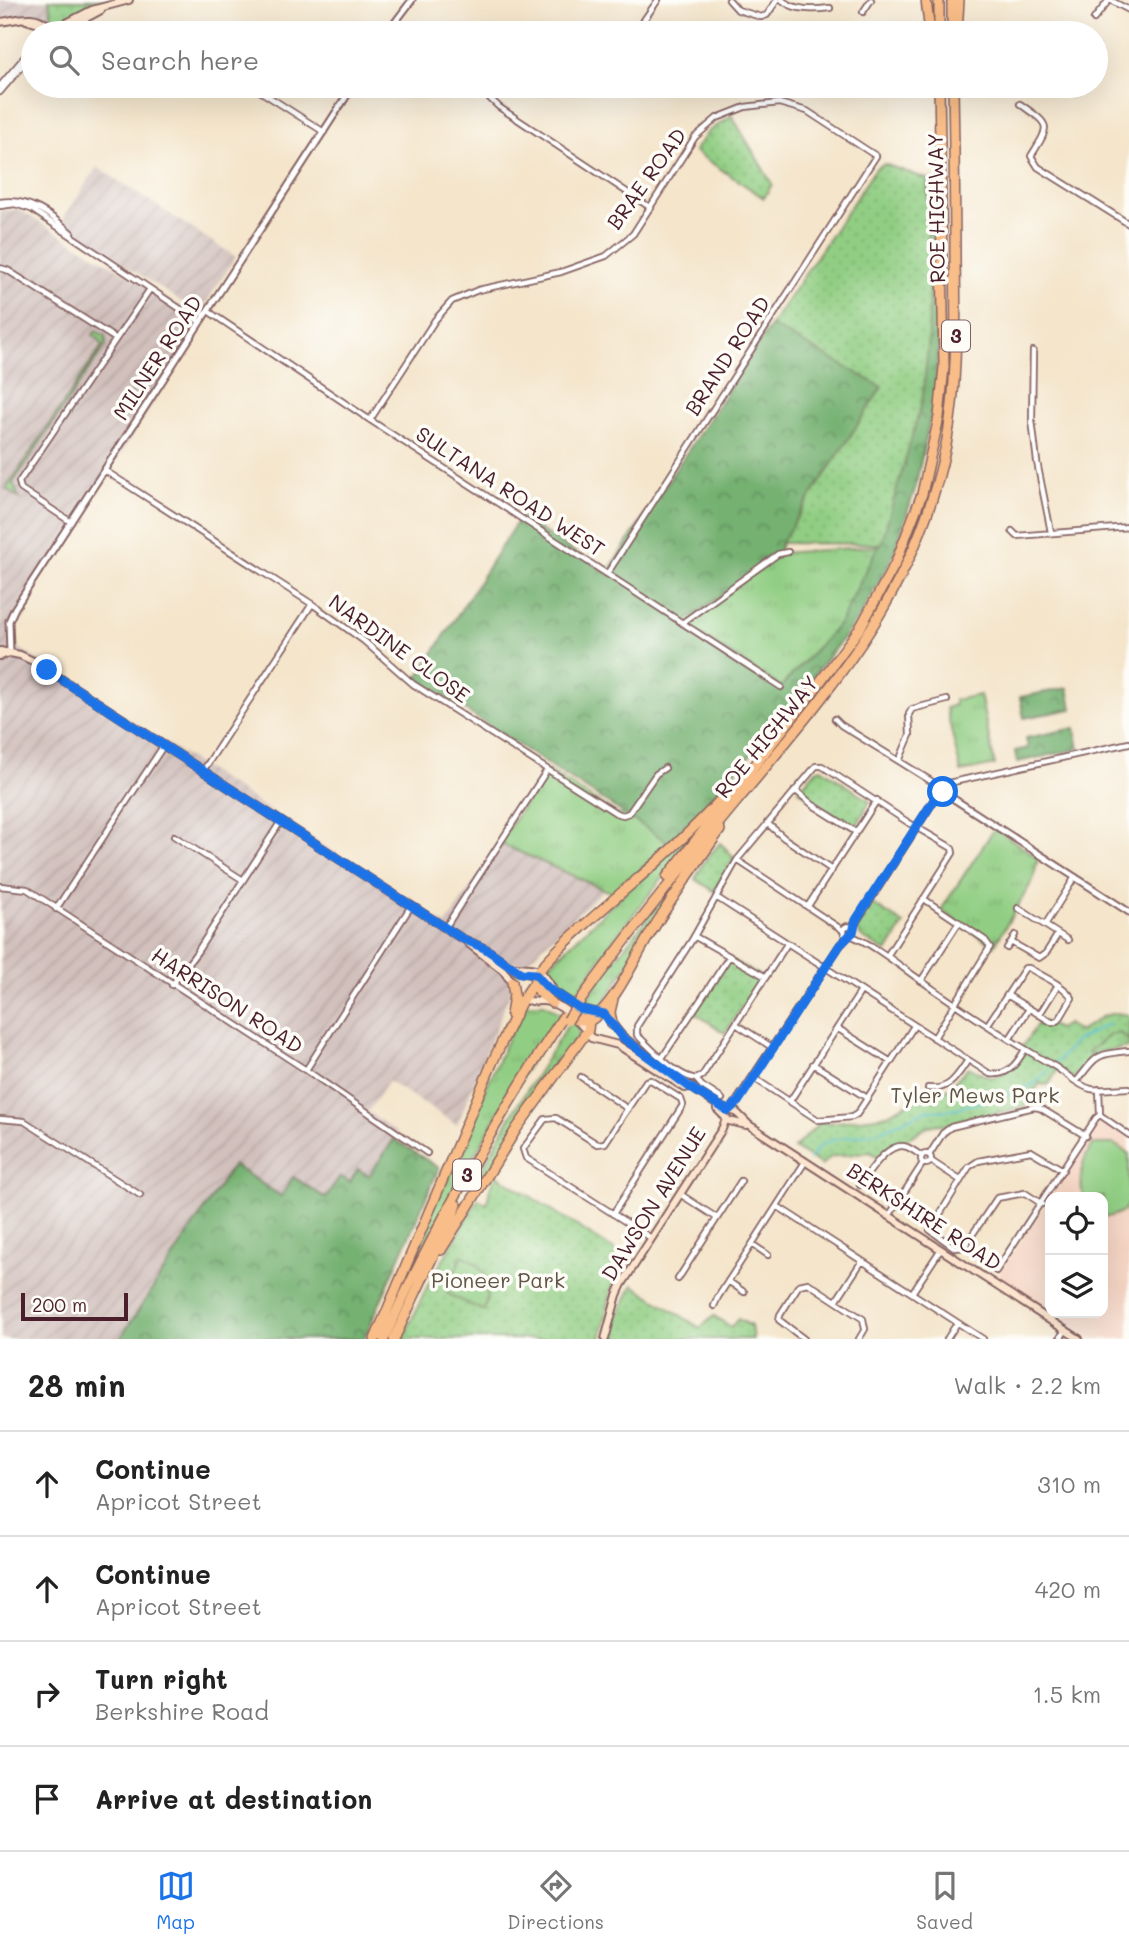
<!DOCTYPE html>
<meta charset="utf-8">
<style>
body{margin:0;font-family:Mali,sans-serif;background:#f6f6f6;color:#222}
.controls{position:absolute;right:21px;bottom:21px;display:grid;overflow:hidden;border-radius:14px;box-shadow:0 7px 28px #0002}
.controls button{width:63px;height:63px;display:grid;place-items:center;padding:0;border:0;border-bottom:2px solid #e0e0e0;background:#fff;color:#222;font:35px sans-serif}
.scale{position:absolute;left:21px;bottom:18px;width:107px;box-sizing:border-box;padding-left:7px;border:4px solid #4a1f2b;border-top:0;font-size:19px;line-height:24px;white-space:nowrap;color:#4a1f2b;-webkit-text-stroke:5px #fdfcf7;paint-order:stroke}
.stop{position:absolute;width:21px;height:21px;margin:-16px;border:5px solid #1a73e8;border-radius:50%;background:#fff}
.stop.end{background:#1a73e8;border-color:#fff;box-shadow:0 2px 7px #0008}
.list{margin:0;padding:0;list-style:none}
h2{display:flex;justify-content:space-between;align-items:center;height:91px;margin:0;padding:0 28px;font-size:30px}
h2 small{font-size:23px;font-weight:400;color:#767676}
.list li{display:grid;grid-template-columns:46px 1fr auto;gap:21px;align-items:center;box-sizing:border-box;height:105px;padding:0 28px;border-top:2px solid #e0e0e0}
.list b{display:block;font-size:26px;white-space:nowrap}
.list p{margin:0;font-size:23px;white-space:nowrap;color:#767676}
.list em{font-size:23px;font-style:normal;color:#767676}
.icon{flex:none;width:38px;height:38px;fill:none;stroke:currentColor;stroke-width:2;stroke-linecap:round;stroke-linejoin:round}
.map{position:relative;flex:none;width:1129px;height:1339px;overflow:hidden}
.search{position:absolute;background:#fff;box-shadow:0 7px 28px #0002;left:21px;right:21px;top:21px;height:77px;display:flex;align-items:center;gap:18px;box-sizing:border-box;padding:0 24px;border-radius:38px;color:#767676;font-size:26px}
.sheet{height:511px;background:#fff}
nav{display:flex;justify-content:space-around;align-items:center;box-sizing:border-box;height:98px;border-top:2px solid #e0e0e0;background:#fff;font-size:19px;color:#767676}
nav a{display:grid;justify-items:center;gap:4px}
nav .on{color:#1a73e8}
.map>svg:first-child{display:block}
.built{fill:#f5d3c1;fill-rule:evenodd}
.industrial{fill:url(#industrial-furrows)}
.grass{fill:url(#grass-tufts);stroke:#6e7657;stroke-width:2}
.forest{fill:url(#forest-crowns);stroke:#5f684e;stroke-width:2}
.park{fill:url(#park-dots);stroke:#6e7657;stroke-width:2}
.pitch{fill:#91ce83;stroke:#6e7657;stroke-width:2}
.lines{fill:none;stroke-linecap:round;stroke-linejoin:round}
.stream{stroke:#51becb;stroke-width:2}
.minor-casing{stroke:#866463;stroke-width:8}
.tertiary-casing{stroke:#866463;stroke-width:9}
.secondary-casing{stroke:#866463;stroke-width:10}
.motorway-casing{stroke:#866463;stroke-width:12}
.minor{stroke:#fff;stroke-width:4.5}
.tertiary{stroke:#fff;stroke-width:5}
.secondary{stroke:#fce5cf;stroke-width:6}
.motorway{stroke:#f8bd88;stroke-width:9}
.motorway-bridge-casing{stroke:#866463;stroke-width:12;stroke-linecap:butt}
.motorway-bridge{stroke:#f8bd88;stroke-width:9}
.route{stroke:#1a73e8;stroke-width:9}
.labels{text-anchor:middle;stroke-width:7;stroke-linejoin:round;paint-order:stroke}
.shield{fill:#fdfcf7;stroke:#806168;stroke-width:2}
.shield-label{font-size:19px;font-weight:bold;fill:#4a1f2b}
.street-label{font-size:21px;fill:#4a1f2b;stroke:#fdfcf7}
.park-label{font-size:21px;fill:#5f5445;stroke:#fdfcf7}
</style>
<div class="map">
<svg width="1129" height="1339" viewBox="0 0 1129 1339">
<defs>
<pattern id="industrial-furrows" width="10" height="10" patternUnits="userSpaceOnUse" patternTransform="scale(1.75)"><rect width="10" height="10" fill="#d1c0bc"/><path d="M-1 1l2-2M0 10L10 0M9 11l2-2" fill="none" stroke="#b5a5a2"/></pattern>
<pattern id="grass-tufts" width="24" height="20" patternUnits="userSpaceOnUse" patternTransform="scale(1.75)"><rect width="24" height="20" fill="#91ce83"/><path d="M3 7l-1-3M5 7V3M7 7l1-3M15 17l-1-3M17 17v-4M19 17l1-3" fill="none" stroke="#7fb071"/></pattern>
<pattern id="forest-crowns" width="20" height="18" patternUnits="userSpaceOnUse" patternTransform="scale(1.75)"><rect width="20" height="18" fill="#74b171"/><path d="M2 6a3 3 0 1 1 6 0M12 15a3 3 0 1 1 6 0" fill="none" stroke="#618f5d"/></pattern>
<pattern id="park-dots" width="8" height="8" patternUnits="userSpaceOnUse" patternTransform="scale(1.75)"><rect width="8" height="8" fill="#91ce83"/><path d="M2 2h.1M6 6h.1" fill="none" stroke="#7fb071" stroke-width="1.8" stroke-linecap="round"/></pattern>
</defs>
<rect width="100%" height="100%" fill="#fdfcf7"/>
<filter id="ink" filterUnits="userSpaceOnUse"><feTurbulence type="fractalNoise" baseFrequency=".0143" numOctaves="2"/><feDisplacementMap in="SourceGraphic" scale="14" xChannelSelector="R" yChannelSelector="G"/><feConvolveMatrix kernelMatrix="1 2 1 2 8 2 1 2 1" color-interpolation-filters="sRGB"/></filter>
<filter id="wash" filterUnits="userSpaceOnUse"><feTurbulence type="fractalNoise" baseFrequency=".00686" numOctaves="4" result="noise"/><feDisplacementMap in="SourceGraphic" scale="28" xChannelSelector="R" yChannelSelector="G"/><feGaussianBlur stdDeviation="1.57" result="paint"/><feColorMatrix in="noise" values="0 0 0 0 0 0 0 0 0 0 0 0 0 0 0 0 0 1.4 0 .05"/><feComposite in="paint" operator="in"/></filter>
<g filter="url(#wash)">
<rect width="100%" height="100%" fill="#f4e5cb"/>
<!-- built -->
<path class="built" d="M1101 1120 1129 1138V1339H1084L995 1280ZM1050 1197H1103V1313H1050Z"/>
<!-- industrial -->
<path class="industrial" d="M0 0H49L52 18 49 22 40 15 0 19Z
M97 167 236 257 199 313 77 234 63 219Z
M18 209 206 322 15 616 19 648 446 925 499 843 603 890 528 960 515 980 457 1125 388 1081 368 1112 398 1133 369 1176 350 1182 326 1198 281 1196 233 1165 120 1339H1L0 211Z"/>
<!-- grass -->
<path class="grass" d="M96 331 105 336 106 344 13 483 19 498 6 489 102 346 99 339 93 335Z
M878 546 840 623 781 687 682 623 781 553Z
M980 695 995 765 961 772 946 708 955 705 954 700Z
M547 770 618 815 627 814 672 840 614 894 499 843Z
M735 787 617 935 573 998 557 986 546 968Z
M995 828 1038 858 1033 880 994 946 941 910Z
M696 856 602 1006 591 1007 583 1005 609 967Z
M523 1004H544L562 1014C502 1102 451 1193 403 1288L398 1286Z
M571 1020 579 1028V1036L450 1228 512 1114Z
M1120 1033 1129 1040V1047L1099 1052 1092 1055 1087 1052 1110 1035Z"/>
<!-- forest -->
<path class="forest" d="M927 179H937L939 334 935 395 915 489 893 556 861 615 756 749 669 843 417 679 520 517 607 573 771 325 882 387 781 543 778 554 683 623 781 687 840 623 878 546 922 402 929 338Z
M1068 688 1072 709 1024 718 1020 697Z
M1075 728 1079 749 1017 762 1015 751 1028 748 1026 738Z
M394 1139 439 1168 364 1339H120L233 1165 281 1196 293 1177 326 1198 340 1176 350 1182 358 1169 369 1176Z"/>
<!-- park -->
<path class="park" d="M49 0H113L83 10 54 25 49 22 52 18Z
M732 116 772 184 764 198 694 151 709 131Z
M884 164 927 179 929 338 922 402 881 544 781 543 882 387 771 325 876 168Z
M821 768 870 801 855 829 799 790 816 770Z
M720 843 735 858 714 891 695 879 704 862Z
M871 903 904 924 887 952 862 937 855 928Z
M730 959 762 977 725 1033 695 1013Z
M1116 1013 1129 1015V1040L1120 1033 1110 1035 1088 1052 1092 1055 1074 1079 1058 1069 1049 1084 1043 1085 1040 1083 1025 1106 949 1125 938 1124 929 1126 877 1156 870 1152 830 1157 822 1165 794 1148 821 1122 828 1123 884 1116 926 1094 948 1089 968 1067 991 1078 1006 1072 1024 1051 1022 1047 1040 1020 1058 1029 1067 1024 1079 1032 1103 1016Z
M497 1175 624 1256 626 1265 612 1287 601 1339H403L425 1291 478 1199 487 1204 490 1188Z
M633 1285 700 1328 714 1316 731 1327 738 1319 751 1326 753 1339H611L615 1321Z"/>
<!-- pitch -->
<path class="pitch" d="M1093 1144H1114L1129 1154V1201L1124 1211 1109 1217 1103 1216V1197H1083C1079 1175 1081 1163 1093 1144Z
M462 1255C488 1267 491 1285 484 1311L448 1294 447 1291Z"/>
<g class="lines">
<!-- stream -->
<path class="stream" d="M1053 1066 1076 1041 1110 1023
M844 1138 878 1132 927 1110 944 1111 990 1100 1032 1085 1049 1070
M809 1160 822 1144 840 1138"/>
</g>
</g>
<g filter="url(#ink)">
<g class="lines">
<defs>
<path id="minor" d="M729 0 738 10 761 17 767 15 777 0
M782 0C795 11 814 10 830 8
M1110 0 1129 10
M863 12 871 0
M1094 19 1109 0
M393 24 406 33
M639 27 658 0
M0 86 33 47
M252 86 324 132
M477 86 499 107 651 208
M0 92 33 53
M1020 104C1051 126 1051 124 1031 156L1038 167 1129 224
M0 202C28 197 52 215 71 233
M0 206 15 204 31 209 200 322
M0 268 7 270 116 339
M208 311 370 420 781 687
M1033 351 1032 420 1037 462 1051 532
M370 420 435 320 452 301 478 290 561 272 606 256 633 234 695 137 717 118 745 107 779 103 807 111 876 156 607 574
M104 470 315 606 364 641 413 684 616 813 623 815 629 813 656 774 665 768
M71 522 21 489 19 482 150 289
M1012 531 1017 536 1129 527
M682 623 778 554 788 552
M835 719 841 725 931 781 937 788
M899 761 910 735 909 714 912 709 947 700
M203 771 312 604
M944 784 1129 743
M795 790 813 805 856 832
M767 823 784 838 832 870
M174 836 243 880
M737 860 844 931
M0 886 27 889 306 1070 411 906
M716 897 990 1074C1007 1076 1016 1065 1024 1051
M924 899 985 940 990 947 934 1038
M808 906 877 800
M1018 908 1068 940
M56 909 164 745
M1045 925 1075 877
M445 928 547 770
M850 935C877 946 899 966 923 982 966 1012 1010 1041 1054 1066 1066 1073 1078 1086 1091 1089 1103 1091 1117 1088 1129 1088
M1015 935 1011 942 1039 958 1046 953 1058 934
M694 936 766 977
M787 944 702 1076 696 1079C674 1075 653 1050 637 1035V1026L692 940 737 860 816 766H822L909 823 952 848 953 853 887 956
M1007 948 1011 942
M921 981 959 922
M172 985 197 952 281 821
M1039 1015 1058 985
M736 1024 773 1048
M988 1024 1025 968H1029C1043 977 1063 984 1072 998L1059 1020 1053 1023 1007 995
M837 1028 891 1062
M1010 1038 1029 1009
M662 1058 729 957
M813 1064 867 1098
M306 1070 427 1153
M581 1077 628 1109
M754 1078 818 1120 852 1117 857 1114 914 1026
M696 1079 702 1086 722 1099
M1077 1081C1097 1055 1096 1054 1129 1051
M928 1088C950 1091 957 1076 968 1060
M1099 1089 1100 1115
M790 1101 861 991
M0 1119 24 1121 140 1195
M921 1159a5 5 0 1 1 10 0a5 5 0 1 1-10 0Z
M929 1155 943 1133 951 1127 1034 1107 1040 1108 1086 1136
M931 1161 960 1180
M860 1185C869 1173 888 1140 907 1147 912 1149 917 1153 922 1156
M680 1194 717 1218
M1042 1204 1025 1193 997 1198 964 1247 955 1248 930 1230 969 1167 978 1161 1031 1151 1063 1170
M777 1206 983 1339
M613 1214 683 1105 681 1099 651 1080 646 1081 605 1143 597 1144 556 1118 545 1119 523 1149 526 1158 651 1238
M889 1216 923 1163
M752 1244 768 1255
M996 1271 1096 1118 1100 1115 1129 1135
M678 1279 741 1181
M728 1281 744 1292
M912 1293 941 1249
M836 1301 862 1261
M714 1306 718 1297 805 1162
M804 1339 779 1320 780 1315 799 1285 808 1283 863 1319 865 1329 859 1339
M947 1339 957 1323"/>
<path id="tertiary" d="M387 33 412 0
M10 653 9 621 15 608 353 86
M946 789 942 792 938 791 937 787 940 783 944 784 950 793
M943 792 1129 912
M843.5 931a4.5 4.5 0 1 1 9 0a4.5 4.5 0 1 1-9 0Z
M852 928 934 800 937 790
M731 1110 840 945 848 936
M1060 1339 1065 1330"/>
<path id="secondary" d="M26 20 39 24 47 33
M0 22C17 20 35 12 48 26
M48 27 55 29 92 10 129 0
M58 33 101 10
M0 651 20 655 35 662 461 938 486 949 517 971 536 975 548 988 580 1009 599 1013
M0 656 10 653
M468 943 503 970 513 984
M514 967C538 969 539 965 552 988
M522 999C531 1004 540 999 549 1002 566 1007 582 1024 591 1038L618 1045 685 1088
M610 1021 622 1036 659 1065 722 1108 736 1112 749 1125 1079 1339
M717 1109 729 1121 746 1125
M605 1339 617 1295 622 1284 722 1129 726 1119"/>
<path id="motorway" d="M926 0 930 33
M952 0V23
M939 33V0
M957 33 959 0
M667 877 814 690 860 628 896 562 922 494 939 417 944 367 939 86
M580 1001C630 932 683 866 737 801 831 688 916 595 946 445 958 384 956 322 955 260 955 202 954 144 953 86
M552 1003C545 996 532 990 535 978 541 958 635 882 656 863 679 842 701 821 722 798
M511 1015 514 995 512 982
M576 1020H591C614 1005 632 964 647 939 669 901 695 866 720 830
M612 1024 610 1012 613 999
M441 1250 517 1128 588 1030 589 1021 580 1009
M375 1339 493 1061 521 1002 532 986 540 985 548 988
M384 1339C434 1227 496 1120 563 1017
M394 1339 457 1205"/>
</defs>
<!-- minor casing -->
<use href="#minor" class="minor-casing"/>
<!-- tertiary casing -->
<use href="#tertiary" class="tertiary-casing"/>
<!-- secondary casing -->
<use href="#secondary" class="secondary-casing"/>
<!-- motorway casing -->
<use href="#motorway" class="motorway-casing"/>
<!-- minor -->
<use href="#minor" class="minor"/>
<!-- tertiary -->
<use href="#tertiary" class="tertiary"/>
<!-- secondary -->
<use href="#secondary" class="secondary"/>
<!-- motorway -->
<use href="#motorway" class="motorway"/>
<defs>
<path id="motorway-bridge" d="M568 1020 580 1001"/>
</defs>
<!-- motorway-bridge casing -->
<use href="#motorway-bridge" class="motorway-bridge-casing"/>
<!-- motorway-bridge -->
<use href="#motorway-bridge" class="motorway-bridge"/>
</g>
</g>
<g class="lines" filter="url(#ink)">
<!-- route -->
<path class="route" d="M47 670 461 938 486 949 521 973 535 974 548 988 580 1009 604 1014 622 1037 642 1052 688 1086 728 1111 738 1102 840 945 853 932 856 920 934 800 943 792"/>
</g>
<g class="labels">
<!-- shield labels -->
<g class="shield">
<rect x="942" y="320.5" width="28" height="31" rx="5"/>
<rect x="453" y="1159.5" width="28" height="31" rx="5"/>
</g>
<g class="shield-label">
<text x="956" y="343">3</text>
<text x="467" y="1182">3</text>
</g>
<!-- street labels -->
<g class="street-label">
<text transform="translate(647 179) rotate(-54)" y="7">BRAE ROAD</text>
<text transform="translate(937 208) rotate(-91)" y="7">ROE HIGHWAY</text>
<text transform="translate(728 356) rotate(-57)" y="7">BRAND ROAD</text>
<text transform="translate(158 358) rotate(-57)" y="7">MILNER ROAD</text>
<text transform="translate(510 492) rotate(33)" y="7">SULTANA ROAD WEST</text>
<text transform="translate(399 649) rotate(36)" y="7">NARDINE CLOSE</text>
<text transform="translate(767 737) rotate(-51)" y="7">ROE HIGHWAY</text>
<text transform="translate(227 1001) rotate(33)" y="7">HARRISON ROAD</text>
<text transform="translate(654 1204) rotate(-58)" y="7">DAWSON AVENUE</text>
<text transform="translate(924 1217) rotate(33)" y="7">BERKSHIRE ROAD</text>
</g>
<!-- park labels -->
<g class="park-label">
<text x="975" y="1103">Tyler Mews Park</text>
<text x="498" y="1288">Pioneer Park</text>
</g>
</g>
</svg>
<div class="controls">
<button><svg class="icon" aria-label="locate" viewBox="0 0 24 24"><circle cx="12" cy="12" r="6"/><path d="M12 2v4M12 18v4M2 12h4M18 12h4"/></svg></button>
<button><svg class="icon" aria-label="layers" viewBox="0 0 24 24"><path d="M12 4l9 5-9 5-9-5zM3 14l9 5 9-5"/></svg></button>
</div>
<div class="scale">200 m</div>
<div class="stop" style="left:943px;top:792px"></div>
<div class="stop end" style="left:47px;top:670px"></div>
<div class="search"><svg class="icon" aria-label="search" viewBox="0 0 24 24"><circle cx="10" cy="10" r="6"/><path d="M15 15l6 6"/></svg>Search here</div>
</div>
<section class="sheet">
<h2>28 min<small>Walk · 2.2 km</small></h2>
<ul class="list">
<li><svg class="icon" aria-label="ahead" viewBox="0 0 24 24"><path d="M12 20V5M6 11l6-6 6 6"/></svg><div><b>Continue</b><p>Apricot Street</p></div><em>310 m</em></li>
<li><svg class="icon" aria-label="ahead" viewBox="0 0 24 24"><path d="M12 20V5M6 11l6-6 6 6"/></svg><div><b>Continue</b><p>Apricot Street</p></div><em>420 m</em></li>
<li><svg class="icon" aria-label="right" viewBox="0 0 24 24"><path d="M7 20v-9h11M14 6l5 5-5 5"/></svg><div><b>Turn right</b><p>Berkshire Road</p></div><em>1.5 km</em></li>
<li><svg class="icon" aria-label="arrive" viewBox="0 0 24 24"><path d="M6 21V4h12l-3 4 3 4H6"/></svg><div><b>Arrive at destination</b></div></li>
</ul>
</section>
<nav>
<a class="on"><svg class="icon" aria-label="map" viewBox="0 0 24 24"><path d="M3 6l6-2 6 2 6-2v14l-6 2-6-2-6 2zM9 4v14M15 6v14"/></svg>Map</a>
<a><svg class="icon" aria-label="directions" viewBox="0 0 24 24"><path d="M12 3l9 9-9 9-9-9zM9 14v-3h6M13 9l2 2-2 2"/></svg>Directions</a>
<a><svg class="icon" aria-label="saved" viewBox="0 0 24 24"><path d="M7 4h10v16l-5-4-5 4z"/></svg>Saved</a>
</nav>
